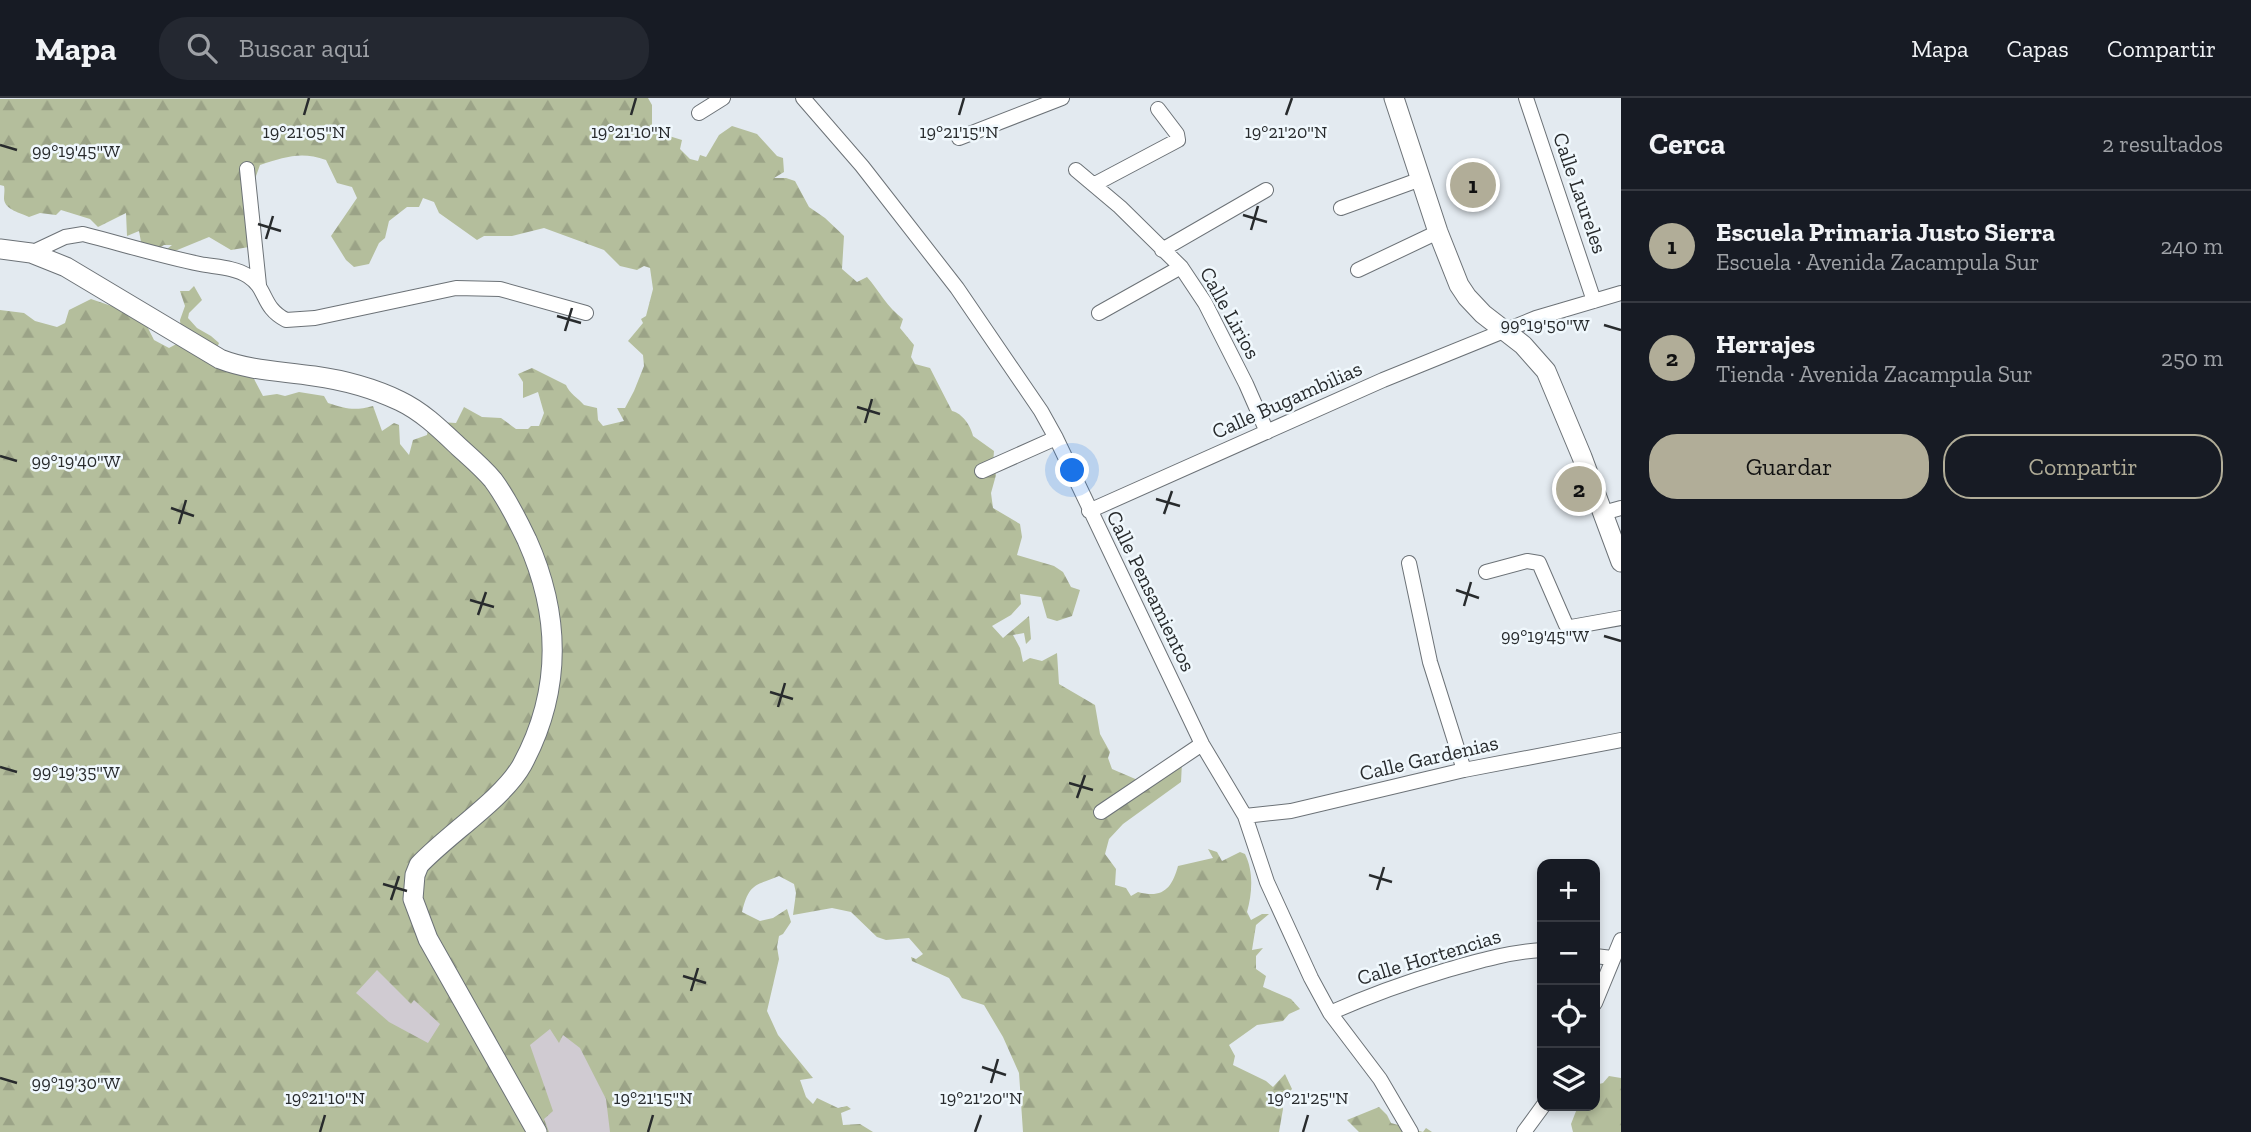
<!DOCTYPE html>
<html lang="es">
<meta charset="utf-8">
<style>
body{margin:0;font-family:"Zilla Slab",serif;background:#242831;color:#f1f3f6}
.controls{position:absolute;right:21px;bottom:21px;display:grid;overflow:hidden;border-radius:14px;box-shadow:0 4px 10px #0003}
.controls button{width:63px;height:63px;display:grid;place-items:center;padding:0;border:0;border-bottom:2px solid #363941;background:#171b24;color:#f1f3f6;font:35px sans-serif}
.you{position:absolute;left:1073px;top:373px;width:24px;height:24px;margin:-18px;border:5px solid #fff;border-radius:50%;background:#1a73e8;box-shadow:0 0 0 10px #1a73e833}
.badge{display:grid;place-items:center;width:46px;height:46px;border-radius:50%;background:#b1ad98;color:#111;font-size:23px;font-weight:700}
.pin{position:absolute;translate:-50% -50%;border:4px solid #fff;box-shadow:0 2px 7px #0006}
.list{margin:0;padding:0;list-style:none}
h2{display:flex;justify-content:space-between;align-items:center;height:91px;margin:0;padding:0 28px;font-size:30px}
h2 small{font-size:23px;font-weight:400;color:#9ea1a6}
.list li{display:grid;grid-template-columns:46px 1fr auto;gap:21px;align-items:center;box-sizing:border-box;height:112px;padding:0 28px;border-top:2px solid #363941}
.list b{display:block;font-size:26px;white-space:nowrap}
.list p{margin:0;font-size:23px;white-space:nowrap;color:#9ea1a6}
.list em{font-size:23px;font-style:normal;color:#9ea1a6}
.actions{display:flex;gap:14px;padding:21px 28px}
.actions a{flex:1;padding:16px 0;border:2px solid #b1ad98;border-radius:28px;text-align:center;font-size:24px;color:#b1ad98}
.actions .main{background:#b1ad98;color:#111}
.icon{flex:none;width:38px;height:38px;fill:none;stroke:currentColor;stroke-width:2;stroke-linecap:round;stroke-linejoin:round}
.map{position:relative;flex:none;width:1621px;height:1034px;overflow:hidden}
header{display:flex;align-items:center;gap:42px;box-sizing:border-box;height:98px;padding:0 35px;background:#171b24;border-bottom:2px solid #363941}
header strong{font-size:33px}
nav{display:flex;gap:38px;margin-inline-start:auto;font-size:24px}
.search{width:490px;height:63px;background:#242831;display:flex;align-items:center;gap:18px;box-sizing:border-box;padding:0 24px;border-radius:28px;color:#9ea1a6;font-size:26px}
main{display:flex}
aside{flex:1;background:#171b24}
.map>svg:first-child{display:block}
.forest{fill:url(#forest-firs)}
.building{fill:#d0cbd2}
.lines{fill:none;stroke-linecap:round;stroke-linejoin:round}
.minor-casing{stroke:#6c7277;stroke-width:16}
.secondary-casing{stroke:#6c7277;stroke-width:21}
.minor{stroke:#fff;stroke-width:14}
.secondary{stroke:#fff;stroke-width:19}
.ticks{fill:none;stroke:#282b2d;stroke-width:2.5}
.labels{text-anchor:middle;stroke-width:5;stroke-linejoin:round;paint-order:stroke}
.street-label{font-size:21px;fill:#282b2d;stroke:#f0f8fd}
.ticks-label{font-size:18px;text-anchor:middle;fill:#282b2d;stroke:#f0f8fd;stroke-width:5;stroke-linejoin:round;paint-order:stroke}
</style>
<header>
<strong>Mapa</strong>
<div class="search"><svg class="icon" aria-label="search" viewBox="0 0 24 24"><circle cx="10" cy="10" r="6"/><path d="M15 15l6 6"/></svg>Buscar aquí</div>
<nav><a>Mapa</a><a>Capas</a><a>Compartir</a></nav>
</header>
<main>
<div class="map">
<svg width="1621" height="1034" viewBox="0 0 1621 1034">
<defs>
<pattern id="forest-firs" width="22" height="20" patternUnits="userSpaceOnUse" patternTransform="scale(1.75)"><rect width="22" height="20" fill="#b4be9c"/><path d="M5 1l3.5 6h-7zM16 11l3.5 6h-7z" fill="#9ba387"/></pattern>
</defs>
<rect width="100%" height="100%" fill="#e3eaf0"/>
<!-- forest -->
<path class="forest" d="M648 0 652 7V28L669 38 682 42 680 51 690 61 698 63 700 57 706 59 719 37 732 28 757 36 777 58 783 60 784 74 774 80H786L795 83 809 109 825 120 844 138 842 171 857 184 867 179C880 194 887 209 903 221L900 230 914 247 911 259 915 266 930 270 952 313C962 315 971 328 973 338L994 353 993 366 996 377 991 395 993 410 1020 426 1022 439 1017 457 1054 468 1063 474 1071 489 1080 492 1072 518 1057 523 1047 520 1041 499 1020 496 1021 506 1011 517 992 528 1003 540 1029 518 1031 541 1026 546 1024 535 1013 537 1020 550 1023 564 1030 560 1042 563 1057 555 1059 586 1095 607 1100 636 1110 654 1108 660 1112 671 1140 683 1182 664 1181 684 1123 726 1109 741 1105 756 1116 771 1115 787 1126 790 1131 798 1138 794C1163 801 1172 790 1178 768L1213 760 1208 751 1217 754 1222 763 1240 754 1245 756C1254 774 1252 796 1247 814L1251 822 1262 816H1269L1256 827 1252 852 1263 850 1256 858V871L1266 878 1263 889 1291 901 1300 911 1289 916 1283 923 1257 927 1229 947 1235 958 1233 967 1266 983 1273 989 1285 976 1292 991 1282 1002 1283 1011 1279 1034H1023L1019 975 1003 939 984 907 962 900 949 880 912 863 911 859 916 861 923 856 909 840 886 842 877 839 851 814 832 810 793 817 796 795 794 786 779 778C754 788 749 786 742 814L760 823 773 820 787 811 791 824 783 836 779 838 777 849 779 861 767 913 778 937 813 980 800 982 806 999 813 1006 817 1000 838 1010 847 1008 851 1011 841 1015 843 1027 860 1026 873 1034H0V212L24 215 35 223 57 229 65 225 69 212 91 201 135 216 147 228 154 242 169 250 182 243 180 222 185 208 180 193H189L194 188 202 202 189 215 188 220 197 230 211 238 219 245 215 255 253 279 263 298 277 296 285 298 299 294 324 298 328 305C347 311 354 313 373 308L382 333 394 325 399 327 400 346 409 357 413 342 427 337 428 332 439 324 456 325 464 309 482 319 501 320 516 331H528L531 328H539L544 315 538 294 523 300V284L518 276 532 270 566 287C569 295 578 300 584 307L597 310 598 322 603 328 624 323 617 310H625L634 293 644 268 643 257 628 243 643 225 641 221 646 218 653 191 650 170 644 168 637 172 620 168 604 152 544 130 512 138H484L477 142 439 115 434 104 423 100 419 109H407L389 123 385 140 379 145 369 166 354 169 346 162 331 138 357 100 352 89 337 85 326 62C301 53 285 59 260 67L247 103 249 149 231 152 209 139 170 155 167 151 172 147H164L154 153 141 144 139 133 127 138 126 115 98 129 90 121 61 112 56 117 40 115 29 119C21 115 5 112 4 101 4 96 5 92 4 88L0 87V1Z
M1609 978 1621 980V1034H1573L1571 1026 1578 1008H1595V987L1603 985Z
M1379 1009 1387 1017 1391 1025 1423 1034 1426 1030 1432 1034H1359L1347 1022Z"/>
<!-- building -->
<path class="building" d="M377 872 411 906 414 902 440 926 428 945 389 924 356 895Z
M550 931 559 945 563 937 580 950 606 1001 610 1034H549L544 1021 553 1013 530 947Z"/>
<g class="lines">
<defs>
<path id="minor" d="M803 0 862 68 957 190 1041 313 1056 340 1202 646 1245 718 1267 784 1311 880 1330 915 1380 981 1411 1034
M1526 0 1594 203
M699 15 723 0
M959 40 1062 0
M247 71 259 187
M1076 72 1120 109 1181 169 1205 205 1246 286 1267 334
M1095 86 1178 42 1177 36 1158 11
M1341 110 1421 81
M1162 152 1266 92
M31 155 65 139 83 136C122 146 161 158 200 166 215 169 234 169 248 178 268 191 261 209 286 222L315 220 456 190 500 191 586 215
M1358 172 1438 134
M1099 215 1181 169
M982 373 1056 340
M1089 413 1383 282 1536 220 1621 195
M1603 415 1621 410
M1409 465 1430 564 1464 672
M1486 474 1527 463 1539 465 1566 527 1571 529 1621 520
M1101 714 1202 646
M1245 718 1291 713 1464 672 1621 642
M1595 858 1612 860
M1595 905 1621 842
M1330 915C1368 898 1407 884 1447 872 1479 863 1509 854 1542 852
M1524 1034 1543 1008"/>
<path id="secondary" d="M1394 0 1438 134 1459 187 1467 199 1483 216 1523 247 1546 273 1582 359 1621 464
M0 151 31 155 66 169 220 261C251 273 281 273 314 278 343 282 373 290 400 303 423 314 441 332 459 349 470 359 483 370 493 382 507 401 517 421 527 442 561 518 562 593 522 667 503 701 448 736 419 767L415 777 413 801 428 841 537 1034"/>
</defs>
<!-- minor casing -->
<use href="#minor" class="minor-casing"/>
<!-- secondary casing -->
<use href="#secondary" class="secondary-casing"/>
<!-- minor -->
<use href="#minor" class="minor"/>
<!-- secondary -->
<use href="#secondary" class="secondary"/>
</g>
<!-- ticks -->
<path class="ticks" d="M304 17 309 0M631 17 636 0M959 17 964 0M1286 17 1292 0M0 47 17 52M1243 117 1267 124M258 126 281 133M1251 132 1258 108M266 141 273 118M557 218 581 225M1604 227 1621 232M565 233 572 210M857 309 880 316M865 325 872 301M0 358 17 363M1156 401 1180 408M171 410 194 418M1164 416 1172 393M179 426 186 402M1456 492 1479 500M470 502 494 509M1464 508 1471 484M478 517 486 494M1604 538 1621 543M770 594 793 601M778 609 785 585M0 669 17 674M1069 685 1093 692M1077 700 1085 677M1369 777 1392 784M383 786 407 793M1377 792 1384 769M391 802 399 778M683 878 706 885M691 893 698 870M982 969 1006 977M0 980 17 985M991 985 998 961M320 1034 325 1017M648 1034 653 1017M975 1034 981 1017M1303 1034 1308 1017"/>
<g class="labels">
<!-- street labels -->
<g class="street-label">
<text transform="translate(1580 95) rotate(71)" y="7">Calle Laureles</text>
<text transform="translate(1230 215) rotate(61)" y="7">Calle Lirios</text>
<text transform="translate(1287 302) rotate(-24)" y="7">Calle Bugambilias</text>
<text transform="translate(1151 493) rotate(64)" y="7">Calle Pensamientos</text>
<text transform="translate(1429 660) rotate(-13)" y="7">Calle Gardenias</text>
<text transform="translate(1429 859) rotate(-17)" y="7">Calle Hortencias</text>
</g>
</g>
<g class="ticks-label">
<text x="304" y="40">19°21'05"N</text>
<text x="631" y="40">19°21'10"N</text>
<text x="959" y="40">19°21'15"N</text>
<text x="1286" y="40">19°21'20"N</text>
<text x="76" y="59">99°19'45"W</text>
<text x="1545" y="233">99°19'50"W</text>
<text x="76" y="369">99°19'40"W</text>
<text x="1545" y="544">99°19'45"W</text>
<text x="76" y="680">99°19'35"W</text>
<text x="76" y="991">99°19'30"W</text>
<text x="325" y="1006">19°21'10"N</text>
<text x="653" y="1006">19°21'15"N</text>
<text x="981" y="1006">19°21'20"N</text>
<text x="1308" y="1006">19°21'25"N</text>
</g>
</svg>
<div class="controls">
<button>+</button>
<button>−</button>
<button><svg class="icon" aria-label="locate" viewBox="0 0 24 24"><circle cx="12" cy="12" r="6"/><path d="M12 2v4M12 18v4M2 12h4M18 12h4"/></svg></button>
<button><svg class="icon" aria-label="layers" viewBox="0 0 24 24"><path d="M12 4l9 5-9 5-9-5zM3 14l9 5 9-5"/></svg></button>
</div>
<div class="you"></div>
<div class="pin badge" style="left:1473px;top:87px">1</div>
<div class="pin badge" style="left:1579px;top:391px">2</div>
</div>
<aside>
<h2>Cerca<small>2 resultados</small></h2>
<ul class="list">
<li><span class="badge">1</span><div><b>Escuela Primaria Justo Sierra</b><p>Escuela · Avenida Zacampula Sur</p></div><em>240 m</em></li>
<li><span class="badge">2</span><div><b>Herrajes</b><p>Tienda · Avenida Zacampula Sur</p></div><em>250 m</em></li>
</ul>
<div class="actions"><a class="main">Guardar</a><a>Compartir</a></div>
</aside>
</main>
